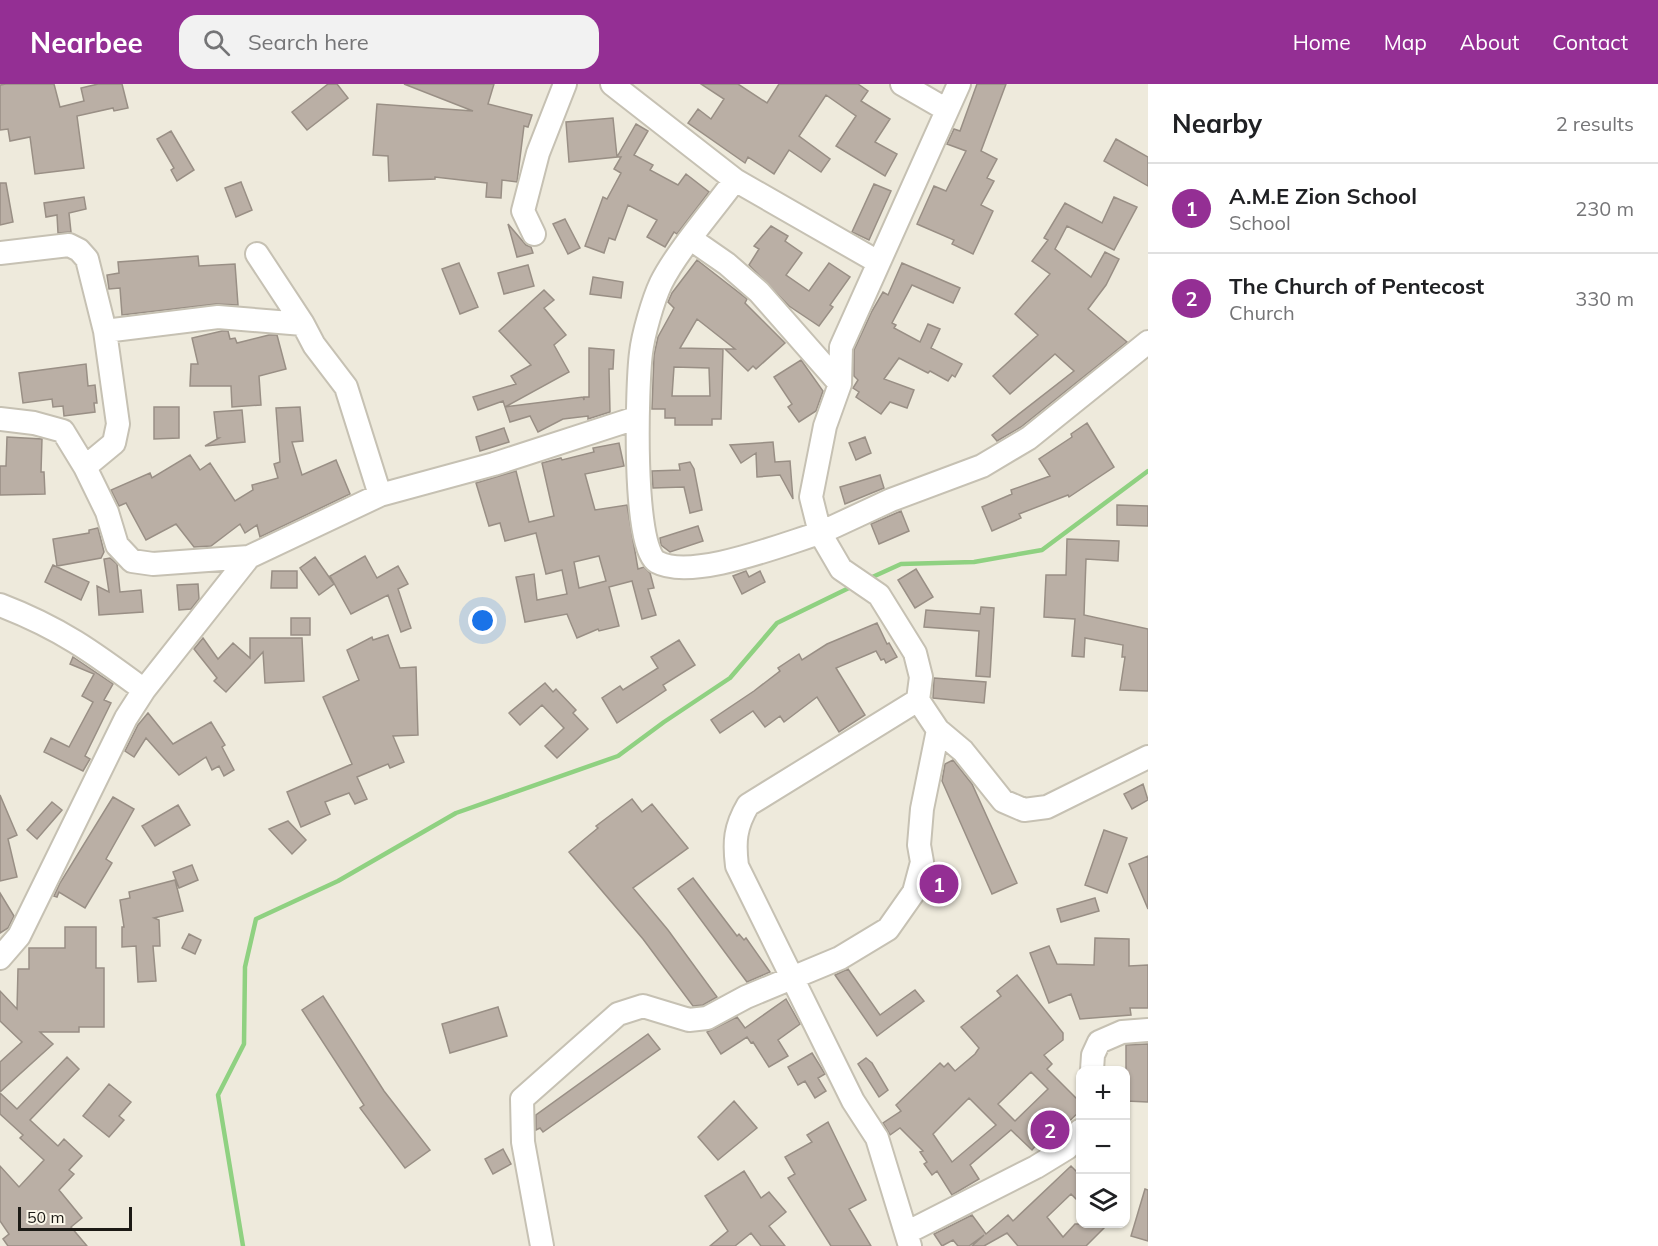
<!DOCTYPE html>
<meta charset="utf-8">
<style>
body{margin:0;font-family:Mulish,sans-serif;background:#f2f2f2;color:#202124}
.controls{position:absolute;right:18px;bottom:18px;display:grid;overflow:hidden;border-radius:12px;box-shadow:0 2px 4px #0004}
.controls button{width:54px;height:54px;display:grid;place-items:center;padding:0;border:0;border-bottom:2px solid #e0e0e0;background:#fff;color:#202124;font:30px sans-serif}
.scale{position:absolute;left:18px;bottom:15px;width:114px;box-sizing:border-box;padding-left:6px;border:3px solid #1c1a15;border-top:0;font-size:16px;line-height:21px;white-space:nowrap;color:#1c1a15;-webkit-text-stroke:4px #fcf7e9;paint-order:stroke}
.you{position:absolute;left:483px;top:537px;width:21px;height:21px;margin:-15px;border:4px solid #fff;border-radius:50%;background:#1a73e8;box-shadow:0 0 0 9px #1a73e833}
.badge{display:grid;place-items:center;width:39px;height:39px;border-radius:50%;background:#942f94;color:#fff;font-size:20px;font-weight:700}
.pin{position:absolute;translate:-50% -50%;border:3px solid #fff;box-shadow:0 2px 6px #0006}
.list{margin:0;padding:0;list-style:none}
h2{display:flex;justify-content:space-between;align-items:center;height:78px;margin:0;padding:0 24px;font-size:26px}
h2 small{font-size:20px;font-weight:400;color:#757577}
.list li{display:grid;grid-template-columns:39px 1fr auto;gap:18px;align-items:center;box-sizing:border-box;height:90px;padding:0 24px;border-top:2px solid #e0e0e0}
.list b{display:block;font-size:22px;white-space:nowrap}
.list p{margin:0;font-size:20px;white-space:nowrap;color:#757577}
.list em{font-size:20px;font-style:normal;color:#757577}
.icon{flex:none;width:33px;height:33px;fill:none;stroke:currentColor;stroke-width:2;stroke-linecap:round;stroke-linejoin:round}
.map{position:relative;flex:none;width:1148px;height:1162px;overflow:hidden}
header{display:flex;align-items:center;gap:36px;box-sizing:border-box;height:84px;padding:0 30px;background:#942f94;color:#fff}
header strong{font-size:28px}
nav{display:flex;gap:33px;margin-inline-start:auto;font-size:21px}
.search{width:420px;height:54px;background:#f2f2f2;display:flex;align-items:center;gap:15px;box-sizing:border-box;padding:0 21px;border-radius:18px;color:#757577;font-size:22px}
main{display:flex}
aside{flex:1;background:#fff}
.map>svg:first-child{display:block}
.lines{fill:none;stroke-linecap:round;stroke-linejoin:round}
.stream{stroke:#8fd181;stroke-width:4.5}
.building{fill:#baafa5;stroke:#998f85;stroke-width:1.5;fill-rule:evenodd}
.minor-casing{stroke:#c6c1b3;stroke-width:26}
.minor{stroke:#fff;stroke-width:22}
</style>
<header>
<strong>Nearbee</strong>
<div class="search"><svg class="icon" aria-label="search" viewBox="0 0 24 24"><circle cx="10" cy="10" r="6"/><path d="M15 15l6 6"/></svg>Search here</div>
<nav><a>Home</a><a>Map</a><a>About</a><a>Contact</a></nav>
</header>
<main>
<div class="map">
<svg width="1148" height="1162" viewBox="0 0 1148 1162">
<rect width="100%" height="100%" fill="#eeeadc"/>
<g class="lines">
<!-- stream -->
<path class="stream" d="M868 495 901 480 974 478 1042 466 1148 387
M243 1162 218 1011 244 960 245 883 256 835 338 797 456 729 618 672 664 638 730 594 777 539 853 502"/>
</g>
<!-- building -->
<path class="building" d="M6 0H54L60 23 84 17 81 4 98 0H122L128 24 114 27 113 24 77 32 84 84 35 90 30 53 10 57 8 45 0 46V1Z
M328 0H337L348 14 307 46 292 28Z
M404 0H494L488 20 532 31 528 43 524 42 517 98 502 96 501 114 486 113 487 99 435 93V95L389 97 388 72 373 71 377 20 473 27Z
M701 0H738L767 19 779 0H858L868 7 861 17 890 35 875 58 897 70 885 92 836 62 856 32 826 11 799 52 830 75 821 88 789 66 774 90 748 73 745 79 688 39 698 25 711 35 724 15Z
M977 0H1006L981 67 997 75 987 94 994 97 981 121 993 127 973 170 952 160 954 156 917 140 934 102 946 107 966 67 947 60 954 45 960 47Z
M613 34 617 73 569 78 566 38Z
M636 40 648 47 634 71 653 81 650 86 678 101 686 90 709 108 677 150 674 148 665 163 647 153 657 136 628 121 615 156 609 154 604 169 585 162 603 113 607 115 621 89 614 85 621 73H617Z
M171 47 194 86 177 97 171 86 174 84 157 55Z
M1116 55 1148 73V102L1104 77Z
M241 98 252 126 236 133 225 104Z
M0 99H6L13 138 0 141Z
M874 100 891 107 869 156 852 148Z
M84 113 86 125 69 129 71 148 58 149 57 131 46 133 44 119Z
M1114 113 1137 123 1114 166 1067 142 1055 165 1091 193 1105 168 1119 175 1106 201 1088 225 1127 258 1021 343 997 357 992 351 1074 287 1055 270 1010 310 993 292 1038 251 1015 230 1050 190 1032 177 1048 156 1044 154 1065 119 1102 139Z
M565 135 580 164 568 170 553 140Z
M508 140 526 161 531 163 533 169 517 173Z
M771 142 788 152 785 157 802 169 786 191 809 207 829 179 850 193 830 221 833 223 819 242 789 222 749 181 759 165 754 162Z
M198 172 199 182 235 180 238 221 216 220 122 231 120 204 109 205 107 191 119 189 118 178Z
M697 176 747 215 745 219 785 259 756 285 753 282 748 287 725 265H735L697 235 680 264 723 265 721 335H712V341H675V334H665V325H652L654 271 658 253 674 224 668 218 672 209ZM674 283 709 284 710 312H672Z
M459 179 478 223 460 230 442 185Z
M902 179 960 204 953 219 912 201 892 239 896 241 894 244 920 258 928 240 940 245 931 264 962 280 955 293 952 291 948 297 930 287 928 289 899 274 884 295 914 306 907 324 890 318 881 330 856 313 859 308 853 304 858 296 854 292V266L872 227 883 208 888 211Z
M528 181 534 202 504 210 498 189Z
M593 193 623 198 621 214 590 210Z
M544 206 554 216 544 224 566 251 554 261 569 288 505 323 503 317 478 326 473 313 516 300 511 292 531 281 499 247Z
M222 247H228L230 255 235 254 237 259 269 251H277L286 285 259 292 261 321 232 323 231 302H190L191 280H198L192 254Z
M589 264 614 266 613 285H609L610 328 588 335V332L563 335 538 348 530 332 510 338 505 323 583 313 584 316V313H589Z
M801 276 823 307 816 327 799 338 788 323 792 320 774 293Z
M86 280 88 302 95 301 97 319H94L95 328 64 332 63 322 53 323 52 315 23 319 19 289Z
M154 323H179V354L154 355Z
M300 323 303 357 292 358 302 391 336 376 350 410 260 453 257 441 245 449 240 440 211 462 194 463 176 440 146 456 126 419 119 422 111 406 150 389 152 394 190 371 200 386 210 379 235 417 253 406 252 401 278 394 274 380 280 378 276 324Z
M242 326 245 358 205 362 219 354H217L214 328Z
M1087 339 1114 383 1069 413 1068 411 1019 430 1021 434 992 447 982 423 1012 410 1011 406 1050 392 1039 375 1072 353 1071 350Z
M504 344 509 358 480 367 476 353Z
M7 353 42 355 41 388H44L45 410 0 411V382H6Z
M865 353 871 369 856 376 849 359Z
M773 358 775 378 790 377 793 415 780 391 757 393 756 369 741 379 730 361Z
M619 359 624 382 585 390 595 426 627 421 638 485 644 483 650 489 654 504 648 505 656 531 642 535 632 497 609 503 619 542 599 547 598 545 577 554 567 530 525 538 516 493 534 490 537 516 567 510 562 486 546 490 536 449 505 457 500 439 489 442 476 399 516 387 529 438 554 432 542 379 561 374 562 376 594 368 593 364ZM599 472 606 497 579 504 574 478Z
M690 378 694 385 702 426 690 429 684 403 653 404 652 387 680 386 679 380Z
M880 391 884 404 845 420 840 403Z
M1117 421 1148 422V442L1117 441Z
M901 427 909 447 879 460 871 440Z
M698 442 703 457 670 468 661 461 660 454Z
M98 444 104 468 101 474 57 482 53 455 89 449V446Z
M1067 455 1119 457 1118 477 1086 475 1084 531 1148 545V607L1120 606 1125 573H1122L1123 561 1085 554 1084 573 1072 572 1075 535 1044 533 1046 491H1066Z
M365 472 377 494 398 482 408 500 398 505 411 544 401 548 388 511 351 530 330 492Z
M315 473 334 500 319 511 300 484Z
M110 474 117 480 120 508 141 506 143 528 99 531 97 502 109 508 104 475Z
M53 481 89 498 81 516 45 498Z
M916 485 933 513 915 524 898 496Z
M272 487H297V504H271Z
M746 487 749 493 760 487 765 498 742 510 733 492Z
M198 500 199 515 191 525 179 526 177 501Z
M981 523 994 524 990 593 976 592 979 547 924 543 926 526 980 530Z
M291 534H310V551H291Z
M877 539 887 560 889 559 897 573 886 579 884 575 881 576 876 567 836 584 865 631 839 648 817 613 784 638 780 632 765 643 753 627 720 649 711 636 754 607 780 587 778 584 799 570 802 576 827 560Z
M388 551 400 584 416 583 418 651 393 652 404 678 390 684 388 680 357 693 367 715 355 720 349 709 325 718 330 730 301 743 287 708 352 680 323 613 359 596 347 566 372 553 373 556Z
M203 554 218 575 233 559 250 574V554H302L304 597 265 599 263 568 226 608 214 597 217 594 194 565Z
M679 556 695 581 663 601 666 606 617 639 602 614 620 602 623 606 658 584 651 573Z
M73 573 113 600 104 616 111 619 85 672 90 675 83 687 44 668 51 654 69 663 93 618 82 612 94 590 70 580Z
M934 594 986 598 984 619 933 614Z
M545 599 553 608 556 605 576 626 573 629 588 645 557 674 545 662 564 644 542 621 520 641 509 629Z
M148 629 173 660 211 638 225 661 222 663 234 686 224 692 219 682 212 686 206 673 179 691 146 654 134 673 125 667 138 641Z
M953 676 972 700 1017 799 992 810 942 697 945 680Z
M1143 700 1148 716 1132 725 1124 710Z
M0 711 17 751 8 755 17 793 0 797Z
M113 713 134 725 106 775 112 779 85 824 59 808 57 813 54 812 60 799Z
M632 715 642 728 652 720 688 764 633 804 668 846 717 913 703 921 693 922 643 855 569 768 598 744 596 742Z
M52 718 62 726 37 755 27 746Z
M178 721 190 741 155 762 142 742Z
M288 737 306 756 292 770 269 745Z
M1104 746 1127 754 1107 809 1085 801Z
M1148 772V825L1129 780Z
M192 781 198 796 179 804 173 788Z
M693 794 737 852 739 850 744 856 746 854 770 888 747 898 678 805Z
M175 796 183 827 154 834 159 836 160 862H153L156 897 138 898 136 862 122 863V843H124L120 816 130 814 129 808Z
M0 809 14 832 8 844 0 849Z
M1095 814 1099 827 1061 838 1057 825Z
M65 843H96V884H104V943H79V948H40L53 960 0 1008V978L22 958 0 937V907L17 925 18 885H29V864H65Z
M189 850 201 856 195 870 182 864Z
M1095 854 1129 855V882L1148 881V924H1130L1131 931 1080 935 1071 910 1049 919 1030 869 1049 862 1057 880 1094 881Z
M848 885 880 931 915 906 924 917 877 952 835 891Z
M1017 891 1063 949V956L1044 971 1052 980 1047 985 1080 1018V1027L1041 1064 1037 1060 1032 1066 1011 1046 970 1081 979 1095 952 1111 937 1087 932 1091 924 1080 927 1078 920 1068 923 1067 900 1044 890 1051 883 1039 901 1027 896 1021 940 979 944 983 948 979 955 987 975 970 979 964 961 943 1001 912 997 907ZM1031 988 1048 1005 1015 1037 998 1020ZM969 1014 996 1041 952 1078 933 1050Z
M323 912 384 1007 430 1066 405 1084 360 1024 364 1021 302 926Z
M786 915 800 940 778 956 788 972 769 983 753 958 751 959 747 953 721 970 707 948 737 933 745 944Z
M498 923 507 952 450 969 442 940Z
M648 950 660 965 543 1048 540 1044 536 1046V1031Z
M1148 960V1018L1126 1017V961Z
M812 969 825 990 818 994 826 1007 815 1014 805 997 798 1001 788 983Z
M67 973 79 985 30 1036 58 1062 64 1055 82 1072 69 1086 74 1090 59 1106 82 1134 71 1143 87 1162H8L3 1155 9 1150 0 1137V1082L19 1103 44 1076 20 1054 23 1051 0 1030V1009L17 1025Z
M866 974 872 979 888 1006 879 1013 858 980Z
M109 1000 131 1018 119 1032 124 1036 109 1053 83 1032Z
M734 1017 757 1044 718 1076 698 1053Z
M828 1038 866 1116 849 1125 871 1162H831L788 1094 795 1090 785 1073 812 1058 807 1051Z
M503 1065 511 1080 493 1090 485 1075Z
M1071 1082 1080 1091V1119L1071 1110 1047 1133 1063 1153 1075 1140H1108L1086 1162H1018L1007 1149 984 1162H972L984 1151 969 1162H958L953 1156 942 1162 934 1150 972 1131 986 1150 1008 1131 1013 1137Z
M744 1087 761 1114 769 1108 786 1128 769 1142 785 1162H761L751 1149 735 1162H710L728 1147 705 1112Z
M1145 1105 1148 1106V1157L1131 1152Z"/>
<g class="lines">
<defs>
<path id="minor" d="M612 0 735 96 878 178
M902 0 947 26
M735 96C713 126 677 167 661 199 653 216 643 251 641 269 637 300 632 464 657 478 692 497 783 460 820 449L811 413 825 342 840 300 841 263 959 0
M534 150 523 127 538 69 565 0
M691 155 727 180 759 208 840 300
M0 169 69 161 79 166 87 175 105 247 118 340 114 359 85 383
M257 170 303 240
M105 247 218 233 303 240 314 261 346 303 380 411
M0 335 34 339 63 347 85 383 107 428 117 461 132 477 153 480 249 473
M0 521C60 544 93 568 144 606
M918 616 938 646 963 667 1003 717 1024 726 1047 723 1148 673
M0 874 19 852 126 634 144 606 249 473 380 411 494 380 636 334
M1092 986 1093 971 1099 958 1122 948 1148 946
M906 1149 1036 1083 1067 1064 1080 1047
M542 1162 523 1058 522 1015 618 930 643 922 689 936 707 934 746 913 840 874 888 845 914 808 922 778 919 761 922 725 938 646
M910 1162 877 1054 853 1017 737 782C734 758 735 743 748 721L918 616 921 593 915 569 879 511 841 485 820 449 891 416 982 382 1029 354 1148 258"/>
</defs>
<!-- minor casing -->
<use href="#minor" class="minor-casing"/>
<!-- minor -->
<use href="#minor" class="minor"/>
</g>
</svg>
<div class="controls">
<button>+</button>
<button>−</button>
<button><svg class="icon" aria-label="layers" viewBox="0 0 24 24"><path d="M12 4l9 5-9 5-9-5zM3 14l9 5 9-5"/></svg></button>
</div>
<div class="scale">50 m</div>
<div class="you"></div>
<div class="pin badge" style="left:939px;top:800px">1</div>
<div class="pin badge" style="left:1050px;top:1046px">2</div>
</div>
<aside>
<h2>Nearby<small>2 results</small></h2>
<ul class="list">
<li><span class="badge">1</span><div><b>A.M.E Zion School</b><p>School</p></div><em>230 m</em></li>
<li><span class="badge">2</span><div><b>The Church of Pentecost</b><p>Church</p></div><em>330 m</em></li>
</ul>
</aside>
</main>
